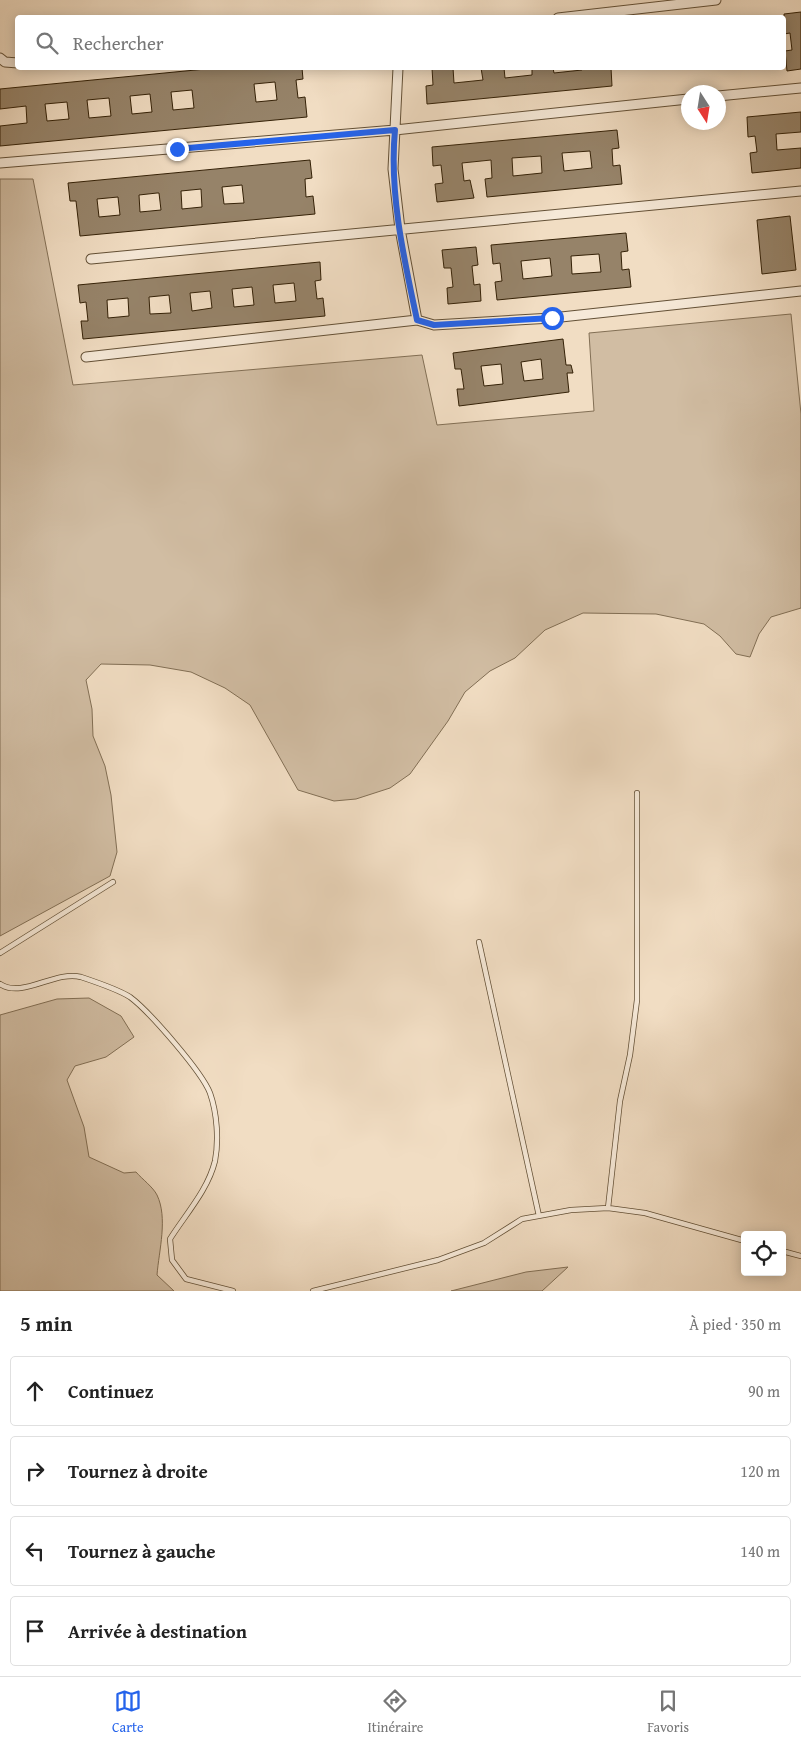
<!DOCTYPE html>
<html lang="fr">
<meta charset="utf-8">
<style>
body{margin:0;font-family:"Gentium Book Plus",serif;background:#f2f2f2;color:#222}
.controls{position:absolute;right:15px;bottom:15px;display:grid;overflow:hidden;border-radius:5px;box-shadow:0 2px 12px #0003}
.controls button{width:45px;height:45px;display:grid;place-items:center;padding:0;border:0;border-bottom:1px solid #e0e0e0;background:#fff;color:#222;font:25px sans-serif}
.compass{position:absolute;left:681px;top:85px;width:45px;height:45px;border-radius:50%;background:#fff;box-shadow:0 2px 12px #0003;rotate:168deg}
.stop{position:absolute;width:15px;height:15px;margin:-11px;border:4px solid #2563eb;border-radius:50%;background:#fff}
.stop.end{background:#2563eb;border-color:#fff;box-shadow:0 1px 5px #0008}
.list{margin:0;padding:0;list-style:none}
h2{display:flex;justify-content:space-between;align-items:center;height:65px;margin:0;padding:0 20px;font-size:21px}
h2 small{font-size:16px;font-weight:400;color:#767676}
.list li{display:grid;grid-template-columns:32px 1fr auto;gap:15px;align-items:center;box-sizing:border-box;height:70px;margin:0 10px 10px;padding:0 10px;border:1px solid #e0e0e0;border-radius:5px}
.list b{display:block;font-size:19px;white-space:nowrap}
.list em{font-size:16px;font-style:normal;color:#767676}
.icon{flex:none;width:28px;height:28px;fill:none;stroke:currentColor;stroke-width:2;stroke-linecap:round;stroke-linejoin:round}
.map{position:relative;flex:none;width:801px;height:1291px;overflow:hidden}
.search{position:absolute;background:#fff;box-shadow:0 2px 12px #0003;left:15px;right:15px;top:15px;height:55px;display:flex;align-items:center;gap:12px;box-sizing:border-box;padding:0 18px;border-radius:5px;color:#767676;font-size:19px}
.sheet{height:385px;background:#fff}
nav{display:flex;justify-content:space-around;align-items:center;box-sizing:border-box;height:70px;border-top:1px solid #e0e0e0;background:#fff;font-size:14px;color:#767676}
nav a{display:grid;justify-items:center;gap:2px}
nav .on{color:#2563eb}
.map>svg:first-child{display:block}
.green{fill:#d1bda3;stroke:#826f55}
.building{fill:#968369;stroke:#342107;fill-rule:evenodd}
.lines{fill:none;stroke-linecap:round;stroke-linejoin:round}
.lane-casing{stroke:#635036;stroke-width:6}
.street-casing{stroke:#635036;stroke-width:11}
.lane{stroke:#f6e9d8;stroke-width:4.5}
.street{stroke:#f6e9d8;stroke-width:9}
.route{stroke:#2563eb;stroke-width:6}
</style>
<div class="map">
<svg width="801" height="1291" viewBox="0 0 801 1291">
<rect width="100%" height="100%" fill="#f1ddc3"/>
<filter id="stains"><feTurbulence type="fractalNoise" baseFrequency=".004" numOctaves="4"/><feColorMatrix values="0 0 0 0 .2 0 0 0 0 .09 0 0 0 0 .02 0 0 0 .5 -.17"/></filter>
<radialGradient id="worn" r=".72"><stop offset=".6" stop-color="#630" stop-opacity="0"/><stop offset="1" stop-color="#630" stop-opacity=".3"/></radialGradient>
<!-- green -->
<path class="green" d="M0 179H33L73 385 422 355 437 425 594 411 589 333 791 314 801 414V608L771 617 759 634 750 657 736 654 720 636 704 624 656 614 583 613 545 630 515 658 490 671 465 692 448 721 410 774 390 788 356 799 334 801 298 790 250 705 225 688 191 672 150 665 101 664 86 680 92 709 93 736 105 766 111 795 117 852 110 876 0 936Z
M89 998 121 1016 134 1037 106 1057 75 1066 67 1080 84 1127 89 1157 124 1173 136 1172C142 1179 153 1187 157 1195 168 1218 159 1250 157 1275L174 1291H0V1015L57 999Z
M568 1267 542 1291H451L526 1272Z"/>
<!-- building -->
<path class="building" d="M801 12V69L787 71 785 51 792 50 790 33 784 34V14Z
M216 68H302L303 79 296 80 298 98 305 97 307 117 0 146V126L27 123 26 106 0 109V89ZM275 82 277 100 256 102 254 84ZM192 90 194 108 173 110 171 92ZM150 94 152 112 132 114 130 96ZM109 98 111 116 89 118 87 100ZM67 102 69 119 47 121 45 104Z
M432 68H453L454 83 483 80 481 68H504L505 78 532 75V68H553L554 73 582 70V68H611L612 86 427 104 426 86 433 85Z
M801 112V132L776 134 777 150 801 148V168L752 173 750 153 757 152 755 136 748 137 747 117Z
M617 130 619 148 612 149 613 166 620 165 622 184 487 197 485 179 492 178 491 160 462 163 464 181 470 180 474 198 437 202 435 184 443 183 441 165 433 166 432 147ZM590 151 592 168 564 171 562 153ZM541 156 542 173 513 176 512 158Z
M310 160 312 178 305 179 306 197 313 196 315 214 80 236 76 201H70L68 183ZM242 185 244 203 224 204 222 187ZM201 189 202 207 182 209 181 191ZM157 193H159L161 210 140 212 139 195ZM118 197 120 215 99 217 97 199Z
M790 216 796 270 762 274 757 220Z
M626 233 628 251 621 252 622 270 629 269 631 287 497 300 495 282 502 281 500 263 493 264 491 245ZM599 254 601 272 572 274 571 256ZM550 258 552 276 523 279 521 261Z
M476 247 478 265 472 266 474 285 480 284 481 301 448 304 447 288 453 287 451 268H444L442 250Z
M320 262 321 280 315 281 317 299 323 298 325 316 83 339 81 321H88L86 302 80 303 78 285ZM294 283 296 301 275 303 273 285ZM252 287 254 305 234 307 232 289ZM210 291 212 308 192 311 190 293ZM169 295 171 313 150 314 149 297ZM128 298 129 316 108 318 107 300Z
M563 339 566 365H571L573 373H567L569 392 459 406 457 389H464L461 369H455L453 353ZM541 359 543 379 524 381 521 362ZM501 364 503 384 484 386 481 366Z"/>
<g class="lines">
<defs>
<path id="lane" d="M479 942 539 1216
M0 953 113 882
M0 984C23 999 55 970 81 977 93 981 119 990 130 997 149 1011 202 1072 210 1093 217 1113 219 1140 215 1161 208 1190 185 1215 170 1239L172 1260 186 1279 233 1291
M608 1208 620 1101 630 1055 637 1000V793
M782 1251 801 1256
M313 1291 438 1260 484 1243 522 1219 571 1210 608 1208 645 1213 745 1241"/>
<path id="street" d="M558 18 716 0
M0 58 5 62 18 63
M398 68 393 169 400 229 417 320 434 325 552 318 801 291
M718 96 801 88
M0 163 395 130 688 99
M91 259 801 191
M86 357 417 320"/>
</defs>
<!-- lane casing -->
<use href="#lane" class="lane-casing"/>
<!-- street casing -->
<use href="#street" class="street-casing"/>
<!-- lane -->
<use href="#lane" class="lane"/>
<!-- street -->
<use href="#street" class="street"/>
</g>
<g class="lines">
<!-- route -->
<path class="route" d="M177 149 395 130C389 193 404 259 417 320L434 325 552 318"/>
</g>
<rect width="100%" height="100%" filter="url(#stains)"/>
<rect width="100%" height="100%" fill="url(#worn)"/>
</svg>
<div class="controls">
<button><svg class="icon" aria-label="locate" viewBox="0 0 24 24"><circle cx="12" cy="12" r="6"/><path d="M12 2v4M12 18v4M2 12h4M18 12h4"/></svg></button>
</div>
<svg class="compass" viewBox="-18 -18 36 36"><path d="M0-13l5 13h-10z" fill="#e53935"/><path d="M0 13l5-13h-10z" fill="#767676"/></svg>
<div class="stop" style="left:552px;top:318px"></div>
<div class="stop end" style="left:177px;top:149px"></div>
<div class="search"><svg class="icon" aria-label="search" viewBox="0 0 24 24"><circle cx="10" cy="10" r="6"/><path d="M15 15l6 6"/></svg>Rechercher</div>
</div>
<section class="sheet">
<h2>5 min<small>À pied · 350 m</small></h2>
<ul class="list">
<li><svg class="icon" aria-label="ahead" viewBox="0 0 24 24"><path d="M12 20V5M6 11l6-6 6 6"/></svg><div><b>Continuez</b></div><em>90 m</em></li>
<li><svg class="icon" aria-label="right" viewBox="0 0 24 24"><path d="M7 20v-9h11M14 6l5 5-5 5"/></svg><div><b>Tournez à droite</b></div><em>120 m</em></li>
<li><svg class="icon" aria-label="left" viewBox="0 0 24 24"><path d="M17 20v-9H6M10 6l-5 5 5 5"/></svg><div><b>Tournez à gauche</b></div><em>140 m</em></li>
<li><svg class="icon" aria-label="arrive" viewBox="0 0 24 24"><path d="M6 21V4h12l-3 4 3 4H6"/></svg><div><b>Arrivée à destination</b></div></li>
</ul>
</section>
<nav>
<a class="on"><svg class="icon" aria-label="map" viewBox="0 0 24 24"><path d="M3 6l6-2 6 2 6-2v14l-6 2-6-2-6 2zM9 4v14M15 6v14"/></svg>Carte</a>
<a><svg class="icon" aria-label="directions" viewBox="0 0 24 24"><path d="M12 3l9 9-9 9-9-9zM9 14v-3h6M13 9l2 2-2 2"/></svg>Itinéraire</a>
<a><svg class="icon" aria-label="saved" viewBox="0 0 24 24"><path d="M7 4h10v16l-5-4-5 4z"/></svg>Favoris</a>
</nav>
